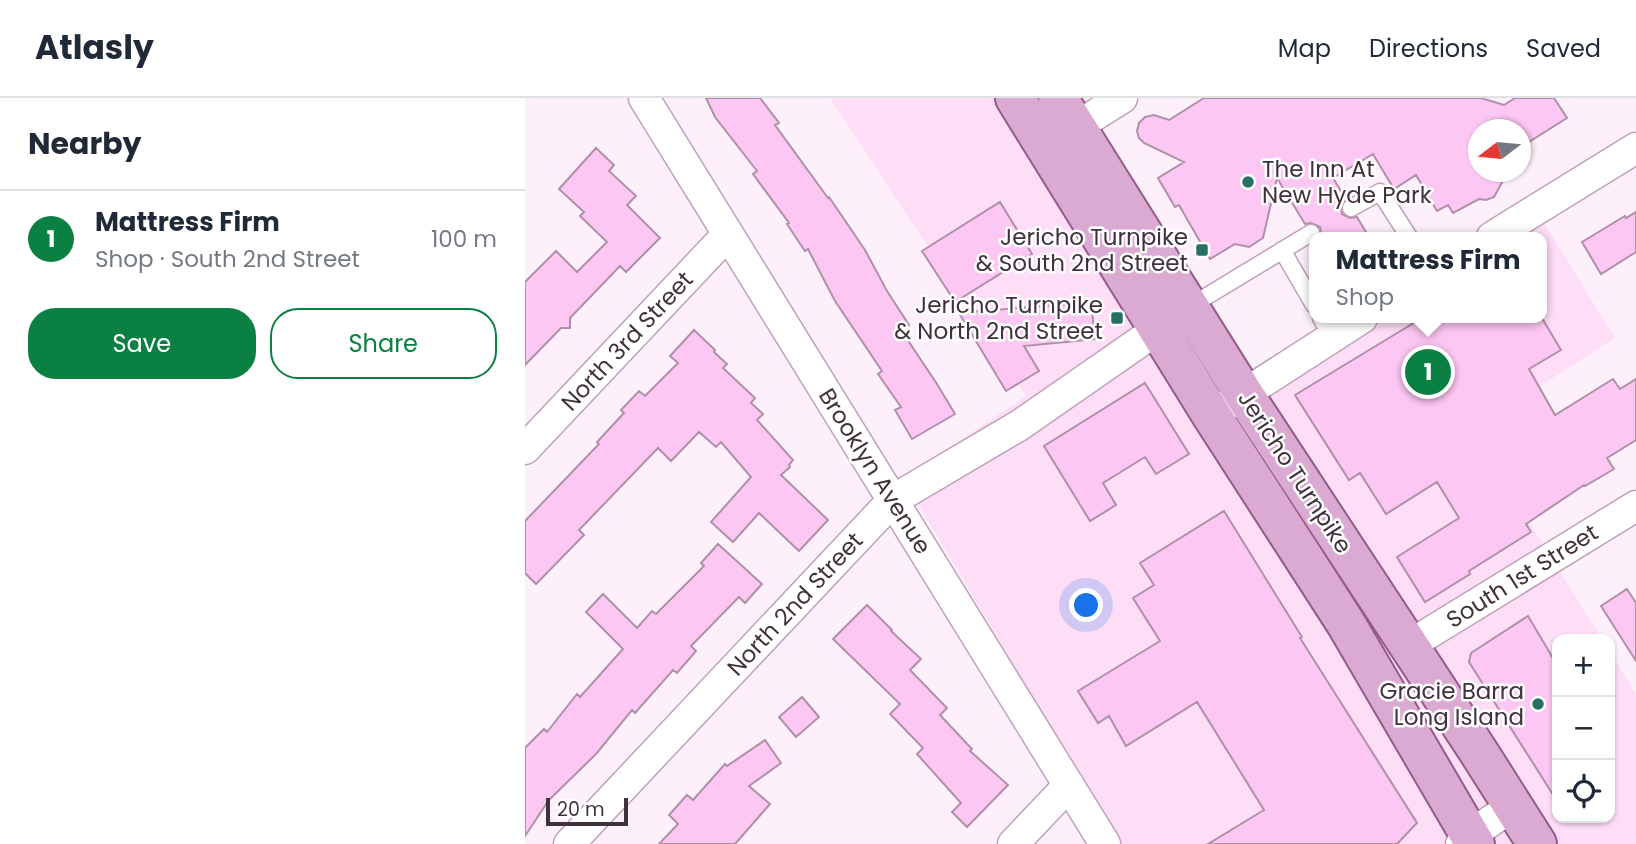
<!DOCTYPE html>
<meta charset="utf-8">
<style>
body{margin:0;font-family:Poppins,sans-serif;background:#f2f2f3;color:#1f2937}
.controls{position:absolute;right:21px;bottom:21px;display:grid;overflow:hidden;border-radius:14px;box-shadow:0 2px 5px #0004}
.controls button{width:63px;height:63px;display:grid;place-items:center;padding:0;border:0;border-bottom:2px solid #e0e1e3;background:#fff;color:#1f2937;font:35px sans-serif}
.compass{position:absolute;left:943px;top:21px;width:63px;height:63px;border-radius:50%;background:#fff;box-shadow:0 2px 5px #0004;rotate:254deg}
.scale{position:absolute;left:21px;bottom:18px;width:82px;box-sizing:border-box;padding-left:7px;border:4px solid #3f323c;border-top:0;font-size:19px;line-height:24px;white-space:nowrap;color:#3f323c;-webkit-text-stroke:5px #fff;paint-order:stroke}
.you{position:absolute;left:562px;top:508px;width:24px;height:24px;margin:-18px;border:5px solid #fff;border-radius:50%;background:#1a73e8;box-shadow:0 0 0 10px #1a73e833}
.badge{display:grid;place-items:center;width:46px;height:46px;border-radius:50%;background:#0b8043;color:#fff;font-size:23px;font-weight:700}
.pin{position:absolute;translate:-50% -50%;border:4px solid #fff;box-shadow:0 2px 7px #0006}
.popup{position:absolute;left:784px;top:134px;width:238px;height:91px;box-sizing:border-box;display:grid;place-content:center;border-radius:14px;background:#fff;filter:drop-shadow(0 2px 5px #0005);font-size:23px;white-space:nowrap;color:#747a83}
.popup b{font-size:26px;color:#1f2937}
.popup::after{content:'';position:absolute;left:50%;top:100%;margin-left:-14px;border:14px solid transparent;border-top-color:#fff}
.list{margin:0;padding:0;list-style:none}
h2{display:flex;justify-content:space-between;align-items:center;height:91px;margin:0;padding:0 28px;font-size:30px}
h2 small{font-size:23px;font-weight:400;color:#747a83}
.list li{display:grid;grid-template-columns:46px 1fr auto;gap:21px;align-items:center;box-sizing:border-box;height:98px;padding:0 28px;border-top:2px solid #e0e1e3}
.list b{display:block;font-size:26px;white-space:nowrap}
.list p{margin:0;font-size:23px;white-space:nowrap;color:#747a83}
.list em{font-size:23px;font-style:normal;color:#747a83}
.actions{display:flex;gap:14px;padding:21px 28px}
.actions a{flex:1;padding:16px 0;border:2px solid #0b8043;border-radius:28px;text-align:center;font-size:24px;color:#0b8043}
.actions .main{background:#0b8043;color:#fff}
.icon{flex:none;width:38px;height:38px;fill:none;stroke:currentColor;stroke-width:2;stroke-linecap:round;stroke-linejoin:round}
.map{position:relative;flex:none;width:1111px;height:746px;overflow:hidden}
header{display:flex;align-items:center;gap:42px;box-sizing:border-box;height:98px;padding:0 35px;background:#fff;border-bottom:2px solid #e0e1e3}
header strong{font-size:33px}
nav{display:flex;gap:38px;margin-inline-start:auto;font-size:24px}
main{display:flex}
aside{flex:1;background:#fff}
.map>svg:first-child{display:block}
.built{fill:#fedef7}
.building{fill:#fdc7f3;stroke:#af90a8;stroke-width:2}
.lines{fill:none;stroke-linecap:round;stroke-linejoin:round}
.service-casing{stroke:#c0a1ba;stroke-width:19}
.minor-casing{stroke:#c0a1ba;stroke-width:33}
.primary-casing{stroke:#945b8a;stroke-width:42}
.service{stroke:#fff;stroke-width:16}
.minor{stroke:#fff;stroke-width:30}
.primary{stroke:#daaad2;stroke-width:38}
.poi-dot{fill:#286f66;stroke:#fff;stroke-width:2.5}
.labels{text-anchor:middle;stroke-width:5;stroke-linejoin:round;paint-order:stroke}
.poi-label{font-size:23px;fill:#3f323c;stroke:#fff;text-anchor:end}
.street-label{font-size:23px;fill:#3f323c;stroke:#fff}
</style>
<header>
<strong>Atlasly</strong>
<nav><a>Map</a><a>Directions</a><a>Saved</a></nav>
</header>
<main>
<aside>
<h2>Nearby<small></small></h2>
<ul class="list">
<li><span class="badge">1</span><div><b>Mattress Firm</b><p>Shop · South 2nd Street</p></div><em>100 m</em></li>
</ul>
<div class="actions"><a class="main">Save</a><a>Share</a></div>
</aside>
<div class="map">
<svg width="1111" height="746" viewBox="0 0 1111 746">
<rect width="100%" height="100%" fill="#fef0fb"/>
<!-- built -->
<path class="built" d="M305 0H554L737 300 865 220H1017V139H993L1018 123 1090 240 947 332 1077 541H1032V720H1085V554L1111 596V746H596L378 381 501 298Z"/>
<!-- building -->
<path class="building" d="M181 0H235L254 25 250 27 303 100 304 99 340 152 362 193 384 227 376 232 412 286 430 316 387 341 370 312 376 309 353 276 357 273 310 203 283 151 280 153 262 126 264 125 228 76 232 73 190 19Z
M679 0H956L979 7 990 0H1029L1042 20 996 49V32H954V74H983L969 99 961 102 954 101 928 115 923 107 912 113 891 77 869 91 848 56 808 80 821 101 816 109 817 116 825 120 832 119 844 139H795L796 134 795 129 786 125 780 126 752 80 738 140 724 149 710 146 685 161 654 107 650 109 633 80 659 64 619 45 614 40 612 33 614 25 620 19 629 17 644 22Z
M71 50 89 67 84 73 111 98 102 107 135 140 101 174 95 168 45 220V230H36L0 267V184L31 153 52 174 82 144 55 118 59 114 34 91Z
M475 104 507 156 430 204 397 153Z
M1111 114V154L1076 176 1057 144 1100 118 1101 120Z
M566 204 570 241 499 248 514 273 481 293 434 215Z
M897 220H1017L1036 252 1004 271 1030 317 1088 281 1095 291 1111 281V342L1082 360 1089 371 1060 388 1059 387 1001 426 1006 434 944 473 945 476 900 504 872 459 934 420 912 384 861 416 835 375 824 382 770 297Z
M169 232 190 252 189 254 202 266 198 270 230 300 226 305 238 316 232 322 268 362 264 367 265 369 256 377 303 422 274 453 234 415 208 444 186 424 226 379 196 344 191 349 174 334 146 363 133 350 54 432 59 437 11 486 0 475V423L74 346 72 344 99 315 96 312 114 293 120 298 153 265 145 258Z
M620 285 664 356 631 376 620 359 578 385 591 407 565 423 519 348Z
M699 413 777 539 775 540 892 725 872 746H683L739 712 672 604 601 648 584 618 573 625 553 593 635 543 608 500 629 487 615 465Z
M193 446 237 486 220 505 214 499 166 548 171 553 152 575 148 572 110 615 107 612 71 656 24 702 0 738V650L19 631 22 634 52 596 55 599 98 551 61 514 78 496 112 530 127 513 131 516 179 468 176 465Z
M1102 491 1111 505V563L1076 508Z
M342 507 367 532 366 533 396 561 385 572 422 610 415 617 447 651 445 653 483 687 442 729 427 714 436 705 392 656 398 650 365 616 375 606 308 541Z
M1003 518 1032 567V703L944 564 946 555Z
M277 599 294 619 271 639 254 619Z
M240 642 256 665 224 688 245 706 210 746H134L153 726 144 717 162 697 168 702 200 666 202 668Z"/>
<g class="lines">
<defs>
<path id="service" d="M826 110 855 94 884 139
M757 152 789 207
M664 209 786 135
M796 220 807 238"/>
<path id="minor" d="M119 0 580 746
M535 39 597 0
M967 139 1111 50
M702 307 837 220
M0 351 203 136
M883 548 1111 408
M44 746 368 402 495 327 649 220
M488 746 544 687
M936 746 945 737 988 708"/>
<path id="primary" d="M490 0 687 318 820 524 950 746
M533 0 718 295 955 656 1012 746"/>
</defs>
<!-- service casing -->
<use href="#service" class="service-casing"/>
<!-- minor casing -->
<use href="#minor" class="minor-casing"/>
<!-- primary casing -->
<use href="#primary" class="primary-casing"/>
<!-- service -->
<use href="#service" class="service"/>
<!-- minor -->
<use href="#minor" class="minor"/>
<!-- primary -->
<use href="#primary" class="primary"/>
</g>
<!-- markers -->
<g class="poi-dot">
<circle cx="723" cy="84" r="7"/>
<rect x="670" y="145" width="14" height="14" rx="3.5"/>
<rect x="585" y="213" width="14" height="14" rx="3.5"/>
<circle cx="1013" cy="606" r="7"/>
</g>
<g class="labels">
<!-- poi labels -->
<g class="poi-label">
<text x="737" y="79" text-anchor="start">The Inn At<tspan x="737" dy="26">New Hyde Park</tspan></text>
<text x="663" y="147">Jericho Turnpike<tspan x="663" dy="26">&amp; South 2nd Street</tspan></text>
<text x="578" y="215">Jericho Turnpike<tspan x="578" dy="26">&amp; North 2nd Street</tspan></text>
<text x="999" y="601">Gracie Barra<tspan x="999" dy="26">Long Island</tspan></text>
</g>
<!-- street labels -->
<g class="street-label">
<text transform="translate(102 243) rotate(-47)" y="8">North 3rd Street</text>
<text transform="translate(350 373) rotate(58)" y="8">Brooklyn Avenue</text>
<text transform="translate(770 374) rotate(57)" y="8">Jericho Turnpike</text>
<text transform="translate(997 478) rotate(-32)" y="8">South 1st Street</text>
<text transform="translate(270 506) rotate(-47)" y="8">North 2nd Street</text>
</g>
</g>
</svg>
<div class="controls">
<button>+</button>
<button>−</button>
<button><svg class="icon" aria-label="locate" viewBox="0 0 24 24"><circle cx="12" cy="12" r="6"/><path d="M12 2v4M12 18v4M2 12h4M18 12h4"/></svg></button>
</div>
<svg class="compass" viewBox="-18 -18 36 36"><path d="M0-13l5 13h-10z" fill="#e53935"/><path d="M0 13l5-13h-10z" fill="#747a83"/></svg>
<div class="scale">20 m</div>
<div class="you"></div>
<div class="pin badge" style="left:903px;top:274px">1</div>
<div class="popup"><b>Mattress Firm</b>Shop</div>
</div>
</main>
